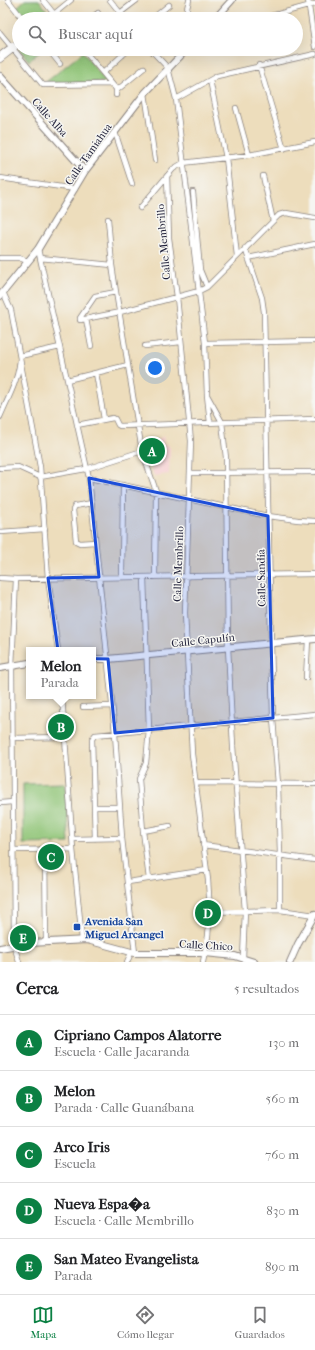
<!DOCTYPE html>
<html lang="es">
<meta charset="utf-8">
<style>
body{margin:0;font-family:"IM FELL French Canon",serif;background:#f6f6f6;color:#202124}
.you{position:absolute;left:155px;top:368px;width:14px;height:14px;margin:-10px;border:3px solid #fff;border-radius:50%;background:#1a73e8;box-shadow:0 0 0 6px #1a73e833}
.badge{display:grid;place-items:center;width:26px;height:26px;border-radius:50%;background:#0b8043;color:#fff;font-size:13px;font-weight:700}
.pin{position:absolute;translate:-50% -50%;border:2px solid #fff;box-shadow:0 1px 4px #0006}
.popup{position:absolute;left:26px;top:647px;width:70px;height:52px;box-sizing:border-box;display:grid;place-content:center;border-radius:0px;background:#fff;filter:drop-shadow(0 1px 3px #0005);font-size:13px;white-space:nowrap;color:#757577}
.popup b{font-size:15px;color:#202124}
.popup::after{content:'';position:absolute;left:50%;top:100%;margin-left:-8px;border:8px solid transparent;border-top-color:#fff}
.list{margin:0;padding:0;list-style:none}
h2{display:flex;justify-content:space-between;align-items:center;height:52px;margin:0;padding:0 16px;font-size:17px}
h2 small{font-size:13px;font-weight:400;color:#757577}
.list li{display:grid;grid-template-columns:26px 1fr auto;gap:12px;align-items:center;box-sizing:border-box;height:56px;padding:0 16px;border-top:1px solid #e0e0e0}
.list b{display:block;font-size:15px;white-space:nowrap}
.list p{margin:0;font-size:13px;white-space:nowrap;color:#757577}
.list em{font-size:13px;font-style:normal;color:#757577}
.icon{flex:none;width:22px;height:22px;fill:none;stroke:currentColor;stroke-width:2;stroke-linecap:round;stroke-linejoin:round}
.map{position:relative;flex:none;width:315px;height:962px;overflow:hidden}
.search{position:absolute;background:#fff;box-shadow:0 4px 16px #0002;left:12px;right:12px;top:12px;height:44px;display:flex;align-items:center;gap:10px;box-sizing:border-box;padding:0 14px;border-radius:22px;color:#757577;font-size:15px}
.sheet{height:332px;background:#fff}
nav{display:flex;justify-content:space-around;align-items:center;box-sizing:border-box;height:56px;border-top:1px solid #e0e0e0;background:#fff;font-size:11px;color:#757577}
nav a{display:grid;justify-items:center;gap:2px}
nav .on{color:#0b8043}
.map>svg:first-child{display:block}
.built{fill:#f7cfd1}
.grass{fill:#90c577;stroke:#597459}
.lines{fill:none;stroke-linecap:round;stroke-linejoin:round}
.minor-casing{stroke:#88807c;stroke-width:6}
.tertiary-casing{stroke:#88807c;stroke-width:8}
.minor{stroke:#fff;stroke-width:4.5}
.tertiary{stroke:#fff;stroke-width:6}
.marked{fill:#1d4ed8;fill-opacity:0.2;stroke:#1d4ed8;stroke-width:3;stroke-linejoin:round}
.transit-dot{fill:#1a4fb4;stroke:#f6f6f2;stroke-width:1.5}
.labels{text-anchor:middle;stroke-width:3;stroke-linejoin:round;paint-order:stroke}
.street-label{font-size:11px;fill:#22223b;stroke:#f6f6f2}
.transit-label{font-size:11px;font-weight:bold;fill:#164399;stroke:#f6f6f2;text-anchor:start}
</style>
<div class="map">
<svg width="315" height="962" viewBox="0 0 315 962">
<rect width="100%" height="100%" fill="#f6f6f2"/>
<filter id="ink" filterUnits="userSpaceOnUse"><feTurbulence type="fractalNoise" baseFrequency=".025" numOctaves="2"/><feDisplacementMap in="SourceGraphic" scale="8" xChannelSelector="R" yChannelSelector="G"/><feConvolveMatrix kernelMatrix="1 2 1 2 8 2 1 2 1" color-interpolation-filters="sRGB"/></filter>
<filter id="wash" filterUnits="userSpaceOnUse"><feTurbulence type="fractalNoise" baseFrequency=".012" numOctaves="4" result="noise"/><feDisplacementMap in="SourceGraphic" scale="16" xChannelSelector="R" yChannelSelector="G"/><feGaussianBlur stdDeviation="0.9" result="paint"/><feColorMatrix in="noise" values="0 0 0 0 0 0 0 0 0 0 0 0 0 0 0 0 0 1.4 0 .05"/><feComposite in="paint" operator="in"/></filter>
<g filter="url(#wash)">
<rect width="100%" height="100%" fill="#edddbc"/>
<!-- built -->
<path class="built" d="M164 436 163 444 168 445 170 448 169 474 154 476 145 447Z"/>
<!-- grass -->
<path class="grass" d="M25 0H39L49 13 41 19H24L16 8Z
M18 48H19V49H43L29 61Z
M83 52 106 82 57 83 46 82Z
M65 783 69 843 23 844V784Z"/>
</g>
<g filter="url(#ink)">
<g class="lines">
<defs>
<path id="minor" d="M8 0 23 19
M43 0 58 19
M110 0 125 19
M308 0 315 47
M120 13 137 0
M185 17 189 0
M48 19 71 0
M90 19 98 13
M152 19 169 5
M260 19 315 4
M0 33 43 85 112 84
M48 49 60 64
M83 49 117 90
M150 49 168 68 176 99 205 343 207 395 210 423
M87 54 93 49
M0 55 13 45
M0 60 14 49 19 43
M259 65 284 149
M103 73 128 50
M210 80 226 158 237 256
M145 93 155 160
M116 95V91L144 68
M176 99 217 76 315 54
M236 108 249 155
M115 132 132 184
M167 176 169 238 177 297 191 441 185 613 192 754 208 880 210 912 208 936 203 962
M263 176 273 221
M0 178 75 189
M193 192 200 270 207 287
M140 208 173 169 183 163 249 155 315 142
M108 219 112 265 116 292 142 451 156 491 155 577
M245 248 262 298 264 312 271 642 273 718 278 784 280 855V910
M38 249 89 478 115 733 122 838 135 953
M0 258H19L28 261
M40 258 112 265
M248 258 315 244
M3 292 11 310 40 467 48 578 58 650
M116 292 95 296 80 318V320L120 312 199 291 207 287 279 215 286 213 315 218
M86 319 91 346
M205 343 315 341
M145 346 181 342
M96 373 104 419
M67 380 128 365
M207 395 222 422 226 458 228 647 233 746 245 911 243 958
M0 417C8 398 20 377 20 356L60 347
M77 425 113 418 115 419 118 425 120 426 315 419
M0 468 18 467 40 477 86 469 142 451
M190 473 315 472
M89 478 268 516 298 520 315 521
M92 503 75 506 73 510 76 541 80 543 95 542
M0 532 45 529
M122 577 123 485
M144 577 149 730 146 763 139 779 143 831 149 879
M0 578 16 579 315 574
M16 579 12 666 14 945 19 962
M306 678 308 640
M62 696 73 849 82 940
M83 707 112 706
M12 738 65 737
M196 783 315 784
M0 803 13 802
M94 807H120
M143 831 170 826
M73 839 122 838
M95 839 92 739 95 735 315 714
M203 845 315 860
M45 849 46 942
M14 850 73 849
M128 882 207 870
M210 912 280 910 315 915
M127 962 131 953"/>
<path id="tertiary" d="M215 19 232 0
M0 76 85 171
M0 296 38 249 85 171 145 93 187 49
M93 659H108L315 639
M0 668 29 663
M0 948 30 943 87 940 135 953H205L235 956 254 962
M290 962 298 944 315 914"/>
</defs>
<!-- minor casing -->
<use href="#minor" class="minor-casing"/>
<!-- tertiary casing -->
<use href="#tertiary" class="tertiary-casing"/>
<!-- minor -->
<use href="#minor" class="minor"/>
<!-- tertiary -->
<use href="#tertiary" class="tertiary"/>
</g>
</g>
<!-- marked area -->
<path class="marked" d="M89 478 268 516 273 718 115 733 108 659 59 658 48 578 99 577Z"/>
<!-- markers -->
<rect class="transit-dot" x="73" y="923" width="8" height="8" rx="2"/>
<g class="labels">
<!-- street labels -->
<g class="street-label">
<text transform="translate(50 117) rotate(48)" y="4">Calle Alba</text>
<text transform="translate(88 154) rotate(-55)" y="4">Calle Tamiahua</text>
<text transform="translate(163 242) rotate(-95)" y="4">Calle Membrillo</text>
<text transform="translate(178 564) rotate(-88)" y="4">Calle Membrillo</text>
<text transform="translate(261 578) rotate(-91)" y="4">Calle Sandía</text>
<text transform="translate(203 640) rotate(-6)" y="4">Calle Capulín</text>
<text transform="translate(206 945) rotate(3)" y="4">Calle Chico</text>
</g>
<!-- transit labels -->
<g class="transit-label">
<text x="85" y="925">Avenida San<tspan x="85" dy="13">Miguel Arcangel</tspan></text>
</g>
</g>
</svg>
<div class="you"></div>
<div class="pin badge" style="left:152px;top:451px">A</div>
<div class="pin badge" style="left:61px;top:727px">B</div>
<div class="popup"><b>Melon</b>Parada</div>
<div class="pin badge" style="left:51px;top:857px">C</div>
<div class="pin badge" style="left:208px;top:913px">D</div>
<div class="pin badge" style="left:23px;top:938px">E</div>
<div class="search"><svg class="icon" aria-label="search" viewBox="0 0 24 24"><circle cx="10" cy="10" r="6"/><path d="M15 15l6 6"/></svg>Buscar aquí</div>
</div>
<section class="sheet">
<h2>Cerca<small>5 resultados</small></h2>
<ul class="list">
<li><span class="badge">A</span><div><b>Cipriano Campos Alatorre</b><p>Escuela · Calle Jacaranda</p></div><em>130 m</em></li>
<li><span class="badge">B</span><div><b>Melon</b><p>Parada · Calle Guanábana</p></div><em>560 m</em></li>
<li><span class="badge">C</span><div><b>Arco Iris</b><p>Escuela</p></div><em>760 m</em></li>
<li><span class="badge">D</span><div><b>Nueva Espa�a</b><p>Escuela · Calle Membrillo</p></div><em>830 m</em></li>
<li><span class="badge">E</span><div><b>San Mateo Evangelista</b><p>Parada</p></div><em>890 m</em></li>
</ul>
</section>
<nav>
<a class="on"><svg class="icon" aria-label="map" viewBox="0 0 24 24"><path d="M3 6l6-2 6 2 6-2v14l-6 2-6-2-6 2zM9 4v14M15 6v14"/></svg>Mapa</a>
<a><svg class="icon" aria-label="directions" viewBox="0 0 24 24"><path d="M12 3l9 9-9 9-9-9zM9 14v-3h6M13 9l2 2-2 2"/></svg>Cómo llegar</a>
<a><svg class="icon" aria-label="saved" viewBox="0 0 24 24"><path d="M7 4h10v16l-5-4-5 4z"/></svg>Guardados</a>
</nav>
